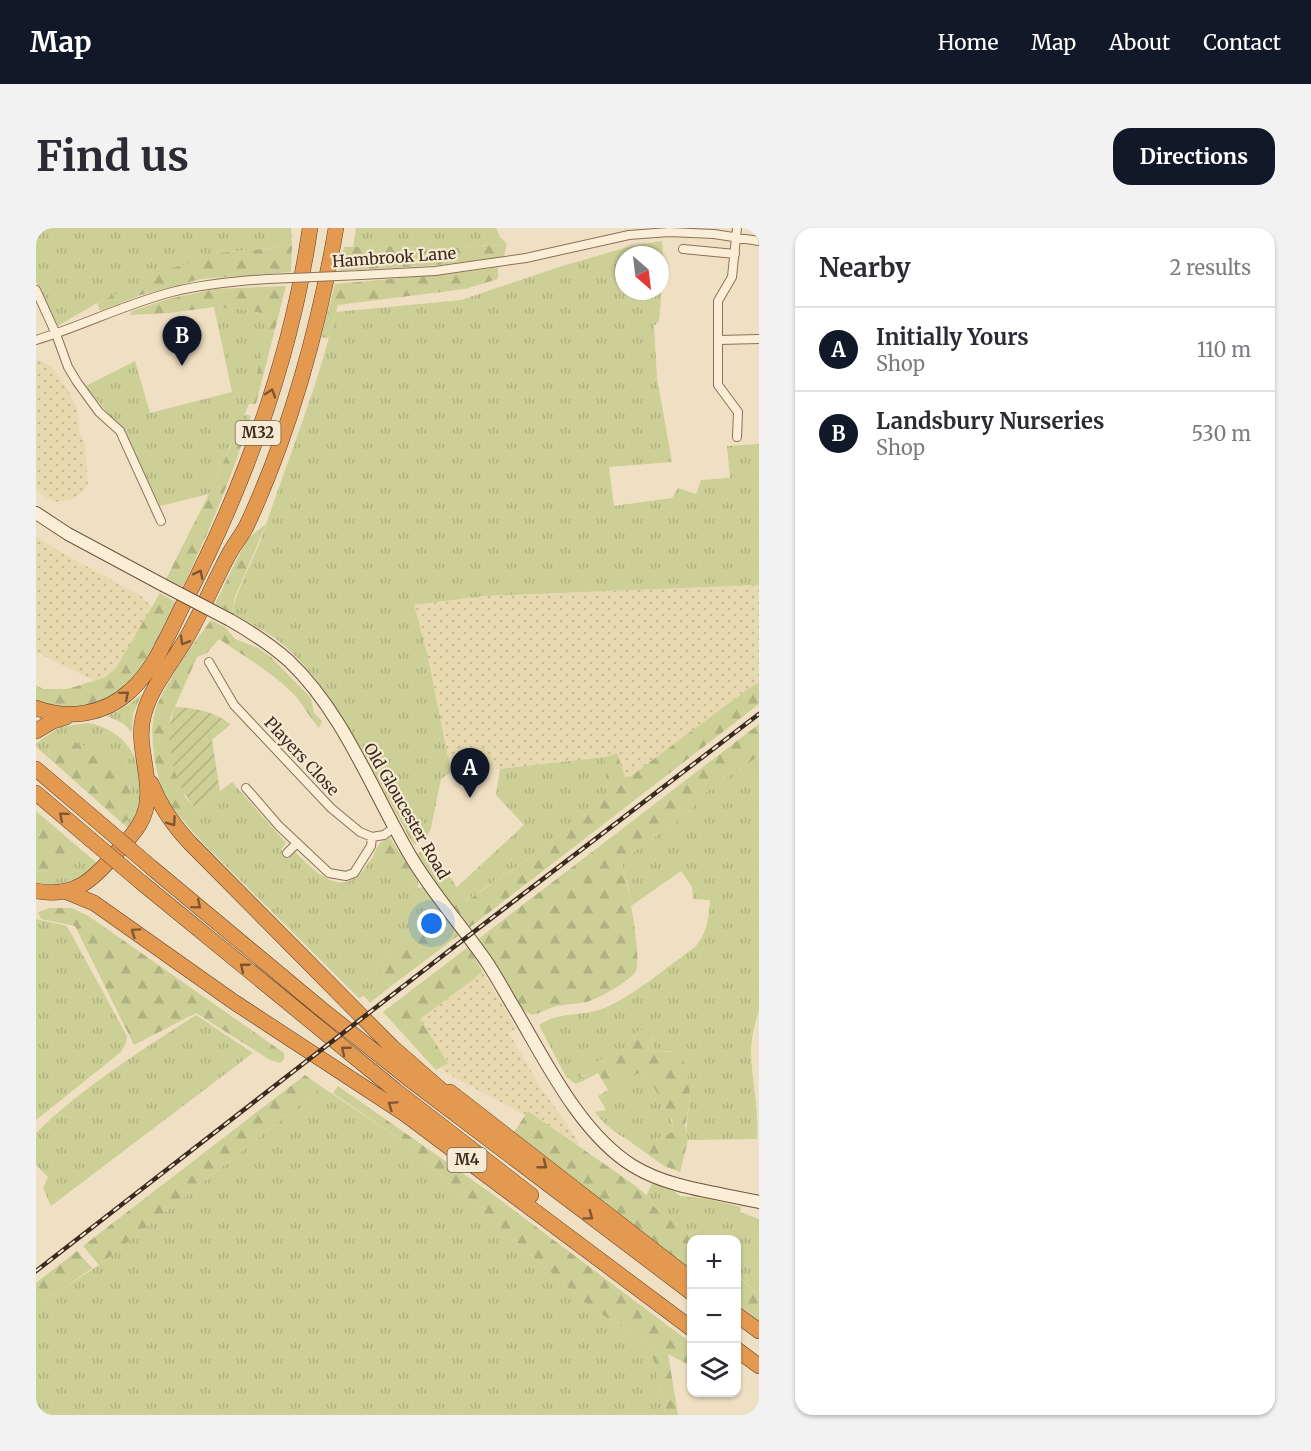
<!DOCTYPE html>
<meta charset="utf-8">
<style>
body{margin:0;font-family:Merriweather,serif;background:#f2f2f3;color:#2b2b33}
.controls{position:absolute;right:18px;bottom:18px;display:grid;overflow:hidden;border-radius:12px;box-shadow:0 2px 4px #0004}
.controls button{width:54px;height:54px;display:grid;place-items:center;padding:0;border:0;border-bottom:2px solid #e1e1e2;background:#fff;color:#2b2b33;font:30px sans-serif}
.compass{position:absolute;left:579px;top:18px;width:54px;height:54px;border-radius:50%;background:#fff;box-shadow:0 2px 4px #0004;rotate:152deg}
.you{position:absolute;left:396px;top:696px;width:21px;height:21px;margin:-15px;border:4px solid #fff;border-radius:50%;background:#1a73e8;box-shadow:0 0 0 9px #1a73e833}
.badge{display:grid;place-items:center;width:39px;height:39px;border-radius:50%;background:#111827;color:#fff;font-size:20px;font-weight:700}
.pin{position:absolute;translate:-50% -50px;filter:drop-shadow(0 2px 3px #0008)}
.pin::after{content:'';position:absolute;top:32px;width:21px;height:18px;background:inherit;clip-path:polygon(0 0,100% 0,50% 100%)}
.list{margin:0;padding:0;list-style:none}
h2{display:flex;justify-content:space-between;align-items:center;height:78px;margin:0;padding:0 24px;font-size:26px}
h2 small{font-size:20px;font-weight:400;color:#7c7c81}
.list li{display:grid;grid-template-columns:39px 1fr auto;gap:18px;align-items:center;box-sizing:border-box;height:84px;padding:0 24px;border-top:2px solid #e1e1e2}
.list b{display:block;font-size:22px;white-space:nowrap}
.list p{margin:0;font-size:20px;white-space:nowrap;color:#7c7c81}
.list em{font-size:20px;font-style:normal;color:#7c7c81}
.icon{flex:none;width:33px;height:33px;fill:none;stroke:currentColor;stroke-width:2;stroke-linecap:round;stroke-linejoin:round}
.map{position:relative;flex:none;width:723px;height:1187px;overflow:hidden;border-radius:18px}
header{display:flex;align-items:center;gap:36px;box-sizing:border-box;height:84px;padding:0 30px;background:#111827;color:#fff}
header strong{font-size:28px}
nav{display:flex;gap:33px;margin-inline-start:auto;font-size:21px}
.intro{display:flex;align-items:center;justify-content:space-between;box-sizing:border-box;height:144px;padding:0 36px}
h1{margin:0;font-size:42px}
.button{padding:15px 27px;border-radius:18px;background:#111827;color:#fff;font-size:21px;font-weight:700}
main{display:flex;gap:36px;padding:0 36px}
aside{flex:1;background:#fff;border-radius:18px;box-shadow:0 2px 4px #0004}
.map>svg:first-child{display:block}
.farmland{fill:url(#farmland-dots)}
.grass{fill:url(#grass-tufts);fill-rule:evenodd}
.forest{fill:url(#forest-firs)}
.garden{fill:url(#garden-furrows)}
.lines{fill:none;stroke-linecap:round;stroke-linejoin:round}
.street-casing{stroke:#8c7059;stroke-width:10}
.secondary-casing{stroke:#6e513c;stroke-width:14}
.highway-casing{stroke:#593f2d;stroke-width:16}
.street{stroke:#fbeed7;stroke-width:8}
.secondary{stroke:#fbeed7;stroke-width:12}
.highway{stroke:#e49950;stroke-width:15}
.rail-casing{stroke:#3b2a1e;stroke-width:4.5}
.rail{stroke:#f7ead3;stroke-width:2;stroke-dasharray:7;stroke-linecap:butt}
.street-bridge-casing{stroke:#8c7059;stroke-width:10;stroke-linecap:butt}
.secondary-bridge-casing{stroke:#6e513c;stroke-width:14;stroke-linecap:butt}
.highway-bridge-casing{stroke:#593f2d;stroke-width:16;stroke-linecap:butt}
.street-bridge{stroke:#fbeed7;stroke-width:8}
.secondary-bridge{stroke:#fbeed7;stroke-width:12}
.highway-bridge{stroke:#e49950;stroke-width:15}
.oneway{stroke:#7f5632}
.labels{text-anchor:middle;stroke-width:4.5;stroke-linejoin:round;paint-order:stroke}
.shield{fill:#f7ead3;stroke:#736454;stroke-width:1.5}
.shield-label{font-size:15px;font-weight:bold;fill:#3b2a1e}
.street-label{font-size:16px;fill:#3b2a1e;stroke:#f7ead3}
</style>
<header>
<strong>Map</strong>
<nav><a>Home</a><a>Map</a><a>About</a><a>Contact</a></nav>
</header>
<div class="intro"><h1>Find us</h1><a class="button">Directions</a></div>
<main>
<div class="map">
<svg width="723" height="1187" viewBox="0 0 723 1187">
<defs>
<pattern id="farmland-dots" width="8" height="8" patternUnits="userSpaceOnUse" patternTransform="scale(1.5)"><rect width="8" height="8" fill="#e7dab0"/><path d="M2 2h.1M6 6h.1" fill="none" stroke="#c7bb97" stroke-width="1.8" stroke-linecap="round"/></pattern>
<pattern id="grass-tufts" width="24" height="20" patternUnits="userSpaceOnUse" patternTransform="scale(1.5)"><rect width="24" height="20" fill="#cccf96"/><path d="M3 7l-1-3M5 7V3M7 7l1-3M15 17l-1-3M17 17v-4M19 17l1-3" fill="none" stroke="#b0b281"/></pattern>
<pattern id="forest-firs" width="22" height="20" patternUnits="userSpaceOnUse" patternTransform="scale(1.5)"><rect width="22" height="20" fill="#cccf96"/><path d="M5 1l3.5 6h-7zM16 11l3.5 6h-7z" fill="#b0b281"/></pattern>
<pattern id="garden-furrows" width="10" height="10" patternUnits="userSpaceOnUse" patternTransform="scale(1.5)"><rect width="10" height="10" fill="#cccf96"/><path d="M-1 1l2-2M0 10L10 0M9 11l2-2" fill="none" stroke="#b0b281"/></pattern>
</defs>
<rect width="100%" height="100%" fill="#f0e0c3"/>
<!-- farmland -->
<path class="farmland" d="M0 130 16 139 29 157 41 180 43 202 49 217 52 256 47 264 35 271 19 274 12 271 0 262Z
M0 308 21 322 105 368 116 379 80 440 69 450 61 454 0 424Z
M723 357V455L716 458 595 548 589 549 580 525 569 529 464 541 415 544 391 425 377 377 447 368Z
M447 744 480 800 473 805 503 857 539 908 543 918 492 883 489 887 412 846 405 839 412 834 384 791Z"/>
<!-- grass -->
<path class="grass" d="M0 0H255L256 18 183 25 61 75 22 98 0 54Z
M320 0H460L464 9 471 16 397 21 359 18 317 19Z
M626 13 628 36 623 93 618 98 621 150 636 234 573 239 578 278 636 270 642 260 660 266 665 252 694 250 691 218 723 216V357L447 368 378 377 391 425 415 544 405 551 395 600 391 608 355 546 344 556C315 505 288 448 240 411 226 401 210 394 196 385 202 357 217 334 226 308 251 234 281 160 300 84L425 72 523 39 595 18ZM588 27H624V63H588Z
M178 79 205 81 237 87 213 176 173 266 124 278 90 208 50 158 99 133 114 185 196 164Z
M106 466 97 486 96 504 88 496 71 488 92 477Z
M52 495C104 504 118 560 92 600L86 595 92 592 94 558 80 527 65 528 13 520 14 531 0 519V515L24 499Z
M723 528V783C718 797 715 811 715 825 716 854 723 881 721 911L652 912C649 897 651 893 653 878 655 861 652 845 647 829L635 823H622L617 820 616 807 599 805 591 818 546 847 549 852 540 856 530 849 503 797C522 784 545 788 566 781 598 768 631 739 659 719 671 705 673 691 674 672L657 671 656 659 645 643 595 678 592 658 585 633 648 588 671 563Z
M569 529 571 568C527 607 479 641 429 673L421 659 488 597 460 567 464 541Z
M196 554 250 615 245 622 253 630 259 624C274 638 297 665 319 650 327 645 332 635 337 629 351 640 363 653 382 653V660L387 659 400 677C388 702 371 706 350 721L345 743 354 759 334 775 328 768 323 770 168 616 148 594 160 581Z
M41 618 62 636C45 652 23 660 0 655V642L16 645 41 628Z
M0 691 31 698 91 808 90 815 85 824 0 892Z
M160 787 217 825 15 978 7 960 12 949 0 937V905C47 859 104 823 160 787Z
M606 842C622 854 634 883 638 903 630 906 620 912 611 914 592 918 569 898 559 884L570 882 562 868Z
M286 859 365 912 554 1079 614 1116 630 1187H0V1074L28 1060 63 1037Z
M617 954 635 961 644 968 672 971 705 979 704 984 723 991V1067L701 1047 700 1012 660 1011 616 977 610 968Z"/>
<!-- forest -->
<path class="forest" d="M471 16 468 29 402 37 303 43 308 19 359 18 397 21Z
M256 18 255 44 165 51 105 67 64 83 61 75 131 42 183 25Z
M462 39V51L429 61 302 77 293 110 285 109 299 56 421 45Z
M250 58 220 176H213L236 87 205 81 178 79 133 85 94 87 96 83 132 71 180 61Z
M209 186 215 188C197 247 173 303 147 359L130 351 173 266Z
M230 296 199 369 196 385 179 376 211 311Z
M124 365 141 375C108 434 84 503 0 472V457L7 461H31L68 450 80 440Z
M175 392 189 399 199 411 222 420 235 429 275 470 278 485 286 493 283 500C275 491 269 480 261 470 240 446 209 429 183 411L171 425 161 429 134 490 149 569 160 581 148 594C143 587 135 580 131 572 120 552 113 508 118 487 125 460 158 415 175 392Z
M723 455V476L433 700 408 668 380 627 393 618 430 673C479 641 527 607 571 568L569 529 581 525 589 549 595 548 716 458Z
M723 496V528L671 563 648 588 585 633C591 653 606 725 600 743 596 752 560 772 550 774 541 776 531 776 522 778 514 779 505 785 496 787L484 780 441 712Z
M32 512 52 519 56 527H80C98 546 94 568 92 592L86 595 14 531 13 520 19 514Z
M355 546 391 608 382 616H377L344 556Z
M0 583 41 618V628L36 640 16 645 0 642Z
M354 610 382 653C362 653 351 641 337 629 341 619 343 613 354 610Z
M400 677 423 707 354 759 345 743 350 721C371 706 388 702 400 677Z
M13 680H36L54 689 248 825V831L244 835 234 832 160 785 98 817 39 698 5 691 2 684Z
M432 719 447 744 384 791 412 835 400 842 347 784Z
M603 802H611L616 807 617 820 622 823 640 824 647 829 650 840 654 856 653 878 649 897 652 912 644 944 628 938 589 910C611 916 618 912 638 903L636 892 611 846 606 843 572 862 562 845 549 852 546 844 550 839 591 818 599 805Z
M269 847 286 859 63 1037 47 1018Z
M302 858 455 965 655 1115V1138L632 1126 642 1187H630L614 1116 554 1079 365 912 297 865Z
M492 883 597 956 609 966 616 977 660 1011 656 1012 655 1041 478 904Z
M41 1023 56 1040 28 1060 0 1074V1055Z
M700 1047 723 1067V1093L701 1075Z"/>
<!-- garden -->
<path class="garden" d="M139 479C159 480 178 483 194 496L176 512 184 563 160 581C137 556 126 512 139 479Z"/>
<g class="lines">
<defs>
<path id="street" d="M701 0 696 49 682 73V157L702 184 701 209
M647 21 699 26
M325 47 399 43 490 30 593 7 633 4 678 6 723 13
M0 62 20 106 32 139 41 154 63 184 84 203 125 293
M0 112C46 98 89 76 136 64 168 56 200 53 232 51
M683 112 723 111
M173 434 198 477 295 580 324 604 336 609 348 607 359 599
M210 560 243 598 293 645 310 648 318 645 335 618 336 609
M251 625 261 615"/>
<path id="secondary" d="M0 285 32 306 127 357
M194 392C215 404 235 417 253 433 308 485 337 565 375 629 397 666 426 698 450 733 461 749 470 767 480 783 510 834 545 906 597 938 635 961 681 964 723 974"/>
<path id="highway" d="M0 480C32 492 68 487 94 463 118 442 132 407 146 379 207 261 255 132 274 0
M0 503 17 493 30 489
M0 541 67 598
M115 555C124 578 137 597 154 615L356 819 420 875
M0 565 54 611
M116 640 284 780 372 850 656 1065
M106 655 359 862 495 967
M0 663C39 670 57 652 80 625 88 616 97 607 103 597 125 562 97 522 108 486 115 459 136 435 150 411 166 383 178 354 193 326 198 317 205 308 210 299 253 208 283 99 300 0
M31 664 58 675 198 774 369 886 656 1101
M414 864 656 1052
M700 1086 723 1103
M700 1121 723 1138"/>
</defs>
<!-- street casing -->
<use href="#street" class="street-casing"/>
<!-- secondary casing -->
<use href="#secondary" class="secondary-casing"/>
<!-- highway casing -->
<use href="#highway" class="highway-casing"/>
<!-- street -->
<use href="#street" class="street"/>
<!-- secondary -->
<use href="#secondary" class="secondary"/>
<!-- highway -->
<use href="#highway" class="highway"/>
<defs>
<path id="rail" d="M0 1043 414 722 723 486"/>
</defs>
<!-- rail casing -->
<use href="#rail" class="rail-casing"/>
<!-- rail -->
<use href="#rail" class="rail"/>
<defs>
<path id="street-bridge" d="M232 51 325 47"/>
<path id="secondary-bridge" d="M127 357 194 392"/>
<path id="highway-bridge" d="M67 598 116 640
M54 611 106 655"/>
</defs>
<!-- street-bridge casing -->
<use href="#street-bridge" class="street-bridge-casing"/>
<!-- secondary-bridge casing -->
<use href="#secondary-bridge" class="secondary-bridge-casing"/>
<!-- highway-bridge casing -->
<use href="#highway-bridge" class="highway-bridge-casing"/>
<!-- street-bridge -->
<use href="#street-bridge" class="street-bridge"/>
<!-- secondary-bridge -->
<use href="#secondary-bridge" class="secondary-bridge"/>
<!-- highway-bridge -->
<use href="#highway-bridge" class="highway-bridge"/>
</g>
<!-- one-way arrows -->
<defs><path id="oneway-chevron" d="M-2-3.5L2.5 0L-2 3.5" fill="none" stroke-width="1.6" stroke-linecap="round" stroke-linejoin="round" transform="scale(1.5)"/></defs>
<g class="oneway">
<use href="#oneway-chevron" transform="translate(235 165) rotate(-72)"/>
<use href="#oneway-chevron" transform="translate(163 346) rotate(-63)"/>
<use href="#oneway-chevron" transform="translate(148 413) rotate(120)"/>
<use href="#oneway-chevron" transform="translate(89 467) rotate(-40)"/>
<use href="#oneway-chevron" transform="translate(27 588) rotate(-140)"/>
<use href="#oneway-chevron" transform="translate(136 594) rotate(55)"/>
<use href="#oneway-chevron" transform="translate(161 677) rotate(40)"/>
<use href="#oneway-chevron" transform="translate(99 704) rotate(-145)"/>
<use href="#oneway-chevron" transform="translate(208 739) rotate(-141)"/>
<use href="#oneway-chevron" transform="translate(309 822) rotate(-141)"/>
<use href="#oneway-chevron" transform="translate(356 877) rotate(-146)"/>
<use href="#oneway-chevron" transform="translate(507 937) rotate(38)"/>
<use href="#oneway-chevron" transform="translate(553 988) rotate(37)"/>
</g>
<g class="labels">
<!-- shield labels -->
<g class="shield">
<rect x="199.5" y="193" width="45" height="24" rx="4.5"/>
<rect x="411.5" y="920" width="39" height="24" rx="4.5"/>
</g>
<g class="shield-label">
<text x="222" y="210">M32</text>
<text x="431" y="937">M4</text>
</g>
<!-- street labels -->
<g class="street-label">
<text transform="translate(358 29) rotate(-4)" y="6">Hambrook Lane</text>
<text transform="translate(266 528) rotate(47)" y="6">Players Close</text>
<text transform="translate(371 583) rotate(60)" y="6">Old Gloucester Road</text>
</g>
</g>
</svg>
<div class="controls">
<button>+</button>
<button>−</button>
<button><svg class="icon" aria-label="layers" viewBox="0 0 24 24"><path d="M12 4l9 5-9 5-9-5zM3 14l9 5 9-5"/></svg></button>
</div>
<svg class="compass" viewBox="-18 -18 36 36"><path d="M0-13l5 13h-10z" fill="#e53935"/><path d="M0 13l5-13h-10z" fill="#7c7c81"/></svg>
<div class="you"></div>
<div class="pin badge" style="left:434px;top:570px">A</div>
<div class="pin badge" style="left:146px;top:138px">B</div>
</div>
<aside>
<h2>Nearby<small>2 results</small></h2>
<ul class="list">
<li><span class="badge">A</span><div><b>Initially Yours</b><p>Shop</p></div><em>110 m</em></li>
<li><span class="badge">B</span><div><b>Landsbury Nurseries</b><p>Shop</p></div><em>530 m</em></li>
</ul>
</aside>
</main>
